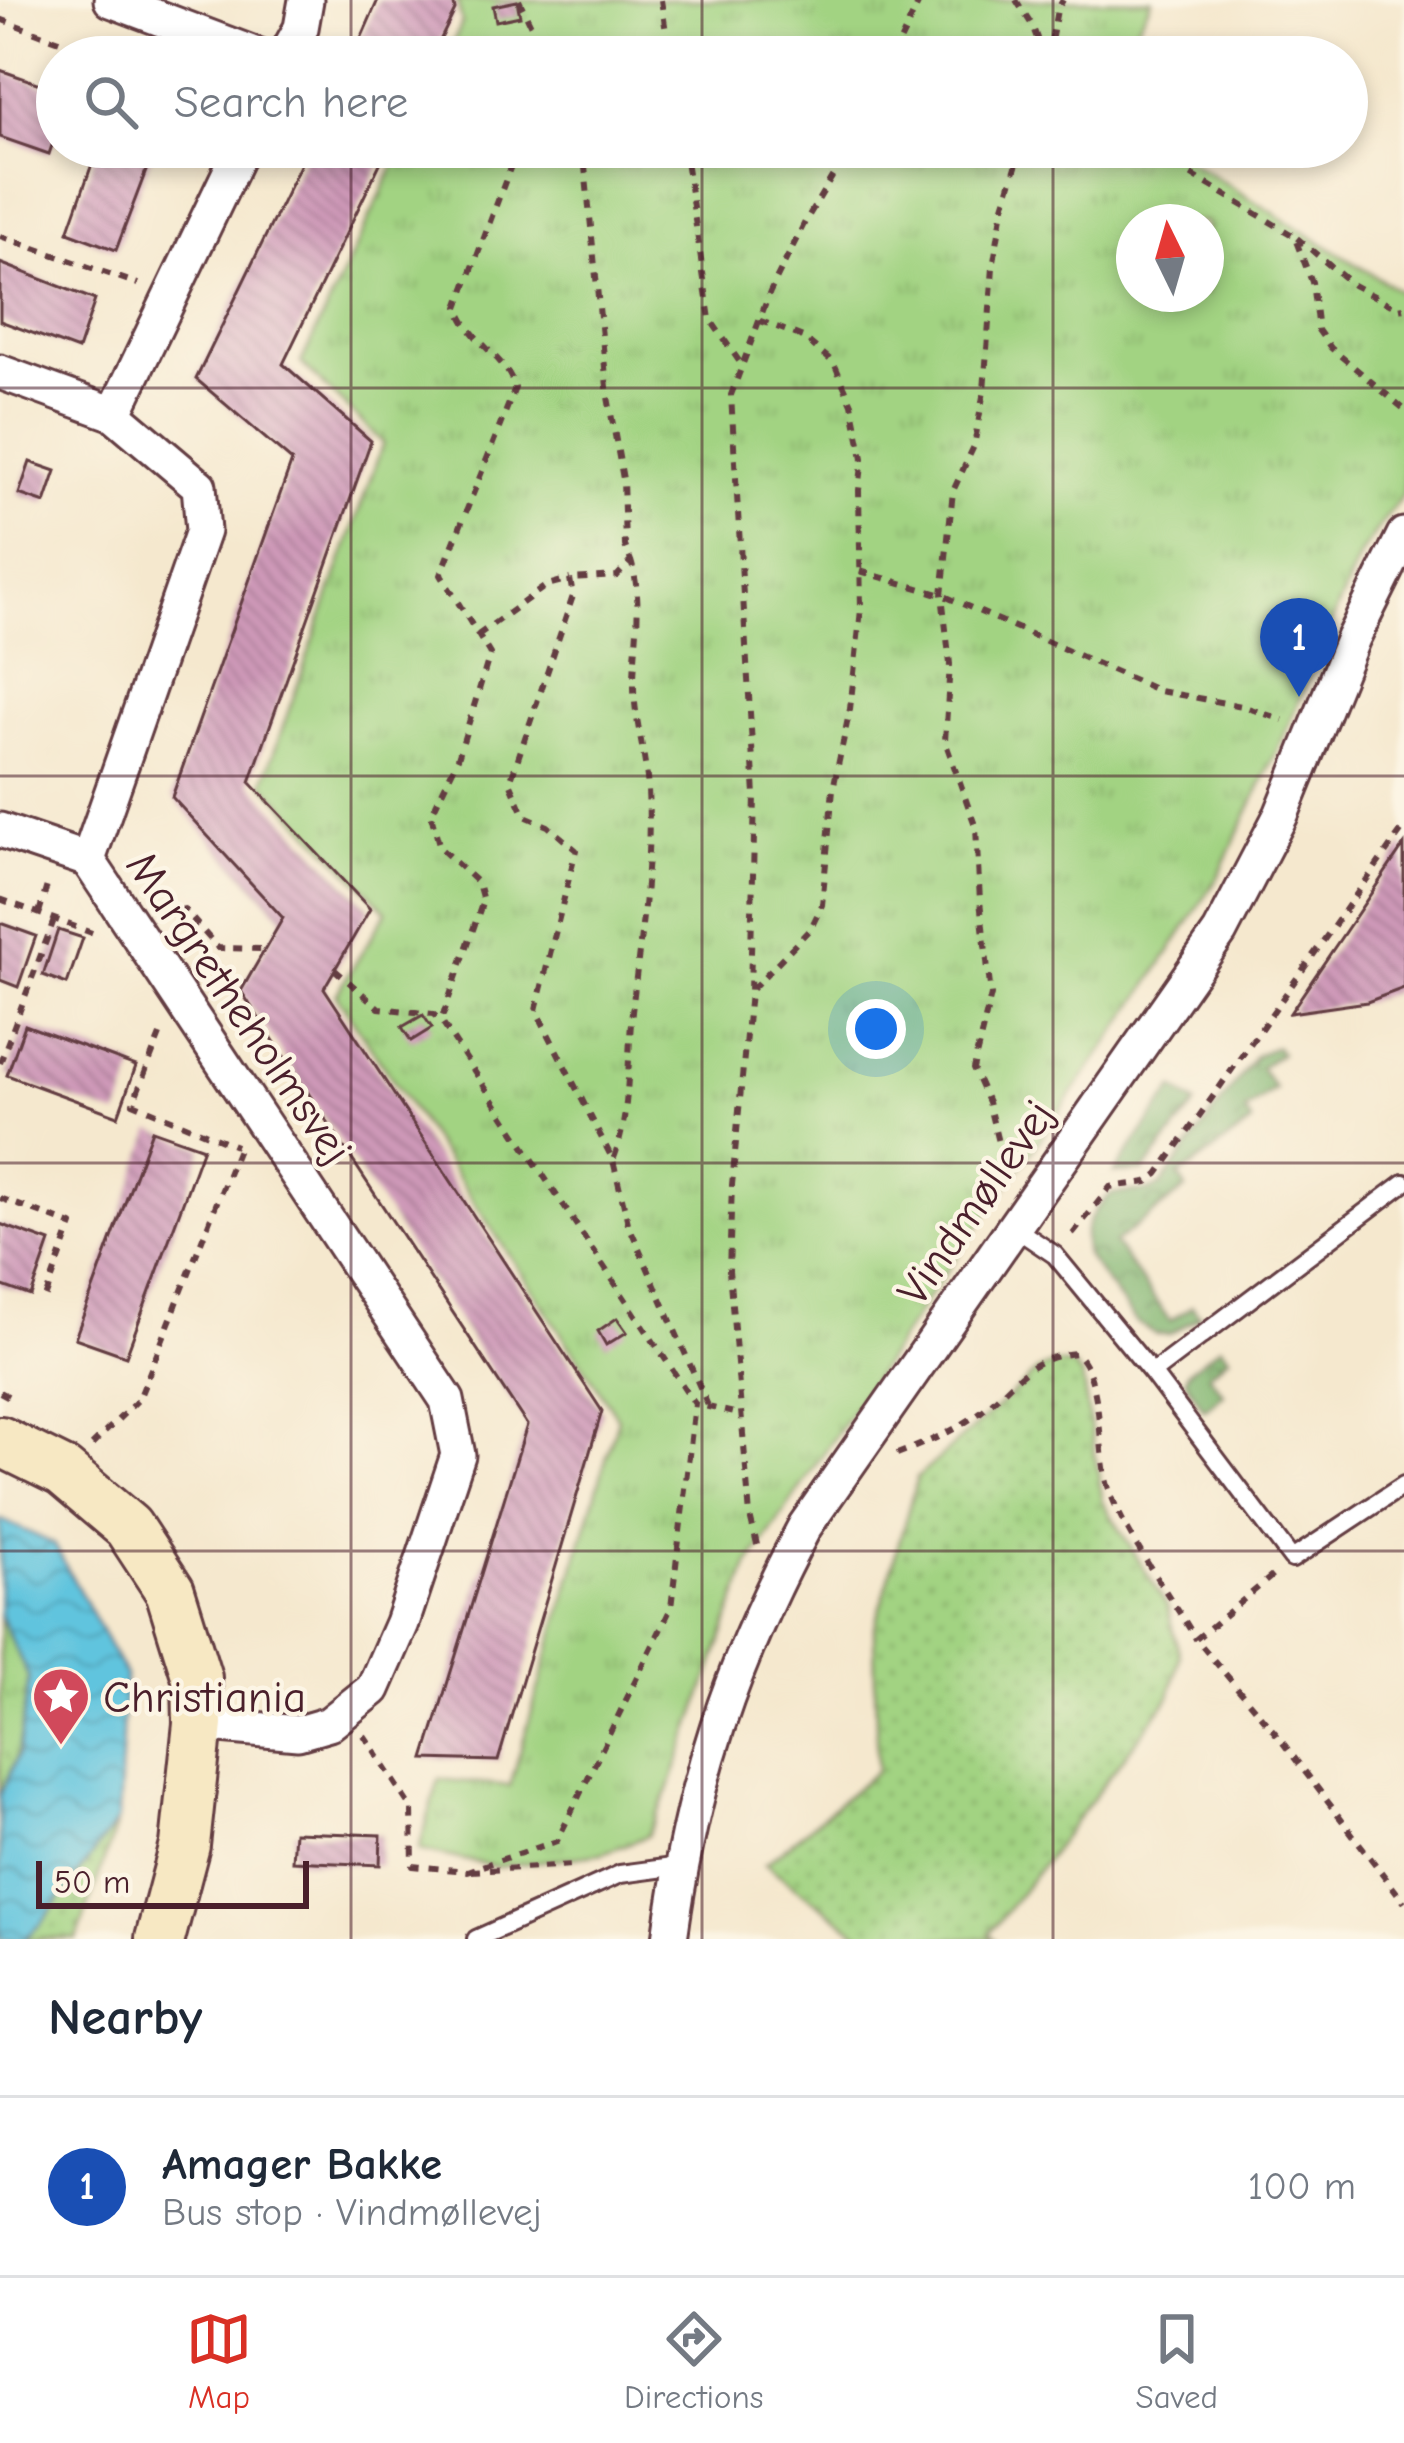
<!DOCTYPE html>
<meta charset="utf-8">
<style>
body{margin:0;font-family:"Comic Neue",sans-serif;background:#f2f2f3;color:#1f2937}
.compass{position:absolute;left:1116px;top:204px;width:108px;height:108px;border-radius:50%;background:#fff;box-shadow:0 6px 18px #0003;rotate:355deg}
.scale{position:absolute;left:36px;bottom:30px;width:273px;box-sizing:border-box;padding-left:12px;border:6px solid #4a1f2b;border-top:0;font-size:33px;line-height:42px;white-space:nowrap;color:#4a1f2b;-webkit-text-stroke:9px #fcf5e5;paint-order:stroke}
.you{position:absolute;left:876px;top:1029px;width:42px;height:42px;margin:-30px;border:9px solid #fff;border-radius:50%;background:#1a73e8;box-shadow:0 0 0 18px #1a73e833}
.badge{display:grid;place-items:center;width:78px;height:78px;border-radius:50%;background:#d93025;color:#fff;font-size:39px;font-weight:700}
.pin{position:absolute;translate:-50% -99px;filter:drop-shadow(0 3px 6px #0008)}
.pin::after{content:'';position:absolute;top:63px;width:42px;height:36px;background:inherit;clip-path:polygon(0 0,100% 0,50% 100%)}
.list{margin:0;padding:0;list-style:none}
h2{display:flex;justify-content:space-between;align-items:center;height:156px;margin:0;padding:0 48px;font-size:51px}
h2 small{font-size:39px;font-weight:400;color:#747a83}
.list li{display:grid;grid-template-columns:78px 1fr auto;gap:36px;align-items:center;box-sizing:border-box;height:180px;padding:0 48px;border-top:3px solid #e0e1e3}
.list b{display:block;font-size:45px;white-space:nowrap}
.list p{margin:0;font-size:39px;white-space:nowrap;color:#747a83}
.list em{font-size:39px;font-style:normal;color:#747a83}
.icon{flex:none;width:66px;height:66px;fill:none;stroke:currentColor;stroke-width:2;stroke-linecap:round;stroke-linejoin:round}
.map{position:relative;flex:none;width:1404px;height:1939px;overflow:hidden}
.search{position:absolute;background:#fff;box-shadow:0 6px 18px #0003;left:36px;right:36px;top:36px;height:132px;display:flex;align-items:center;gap:30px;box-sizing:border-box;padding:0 42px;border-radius:66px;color:#747a83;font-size:45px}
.sheet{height:336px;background:#fff}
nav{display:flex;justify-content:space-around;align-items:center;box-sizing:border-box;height:168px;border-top:3px solid #e0e1e3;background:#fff;font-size:33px;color:#747a83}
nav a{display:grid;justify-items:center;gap:6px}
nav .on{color:#d93025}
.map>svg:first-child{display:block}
.grass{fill:url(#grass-dots);stroke:#767956;stroke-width:3}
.forest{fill:url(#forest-crowns);stroke:#666a4e;stroke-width:3}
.park{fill:url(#park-tufts);stroke:#767956;stroke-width:3;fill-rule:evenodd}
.water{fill:url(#water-waves);stroke:#557284;stroke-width:3}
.building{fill:url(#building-back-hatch)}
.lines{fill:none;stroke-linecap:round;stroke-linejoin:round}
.lane-casing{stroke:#643d43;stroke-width:22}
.street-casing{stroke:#643d43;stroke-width:39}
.secondary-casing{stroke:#643d43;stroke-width:54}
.path{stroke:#643d43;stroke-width:6;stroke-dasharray:9 9;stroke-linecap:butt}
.lane{stroke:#fff;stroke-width:16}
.street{stroke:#fff;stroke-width:33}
.secondary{stroke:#f7e8c3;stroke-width:48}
.grid{fill:none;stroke:#4a1f2b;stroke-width:3;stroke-opacity:0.55}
.labels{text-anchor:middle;stroke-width:9;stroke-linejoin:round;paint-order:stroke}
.street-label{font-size:45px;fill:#4a1f2b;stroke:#fcf5e5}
.poi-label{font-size:45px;fill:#4a1f2b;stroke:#fcf5e5;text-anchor:start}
</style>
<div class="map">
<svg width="1404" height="1939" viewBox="0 0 1404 1939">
<defs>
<pattern id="grass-dots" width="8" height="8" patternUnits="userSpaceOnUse" patternTransform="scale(3)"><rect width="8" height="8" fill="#a2d382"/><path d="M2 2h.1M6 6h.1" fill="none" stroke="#8db570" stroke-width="1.8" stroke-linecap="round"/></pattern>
<pattern id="forest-crowns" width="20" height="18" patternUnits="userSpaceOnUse" patternTransform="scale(3)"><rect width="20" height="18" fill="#81b570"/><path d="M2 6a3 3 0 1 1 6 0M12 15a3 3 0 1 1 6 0" fill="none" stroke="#6c935c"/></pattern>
<pattern id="park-tufts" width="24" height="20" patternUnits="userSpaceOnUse" patternTransform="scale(3)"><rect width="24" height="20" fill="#a2d382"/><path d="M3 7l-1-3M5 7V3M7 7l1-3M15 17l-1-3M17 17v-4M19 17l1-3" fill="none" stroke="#8db570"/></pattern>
<pattern id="water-waves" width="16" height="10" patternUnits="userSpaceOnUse" patternTransform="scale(3)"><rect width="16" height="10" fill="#60c4de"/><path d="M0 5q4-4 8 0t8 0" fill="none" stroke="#519fb4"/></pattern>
<pattern id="building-back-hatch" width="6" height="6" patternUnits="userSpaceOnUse" patternTransform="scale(3)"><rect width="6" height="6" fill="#ce99b8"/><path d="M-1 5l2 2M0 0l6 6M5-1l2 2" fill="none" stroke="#a97c96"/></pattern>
</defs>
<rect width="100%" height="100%" fill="#fcf5e5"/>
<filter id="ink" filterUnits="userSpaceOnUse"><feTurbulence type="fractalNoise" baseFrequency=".00833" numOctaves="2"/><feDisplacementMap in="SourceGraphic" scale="24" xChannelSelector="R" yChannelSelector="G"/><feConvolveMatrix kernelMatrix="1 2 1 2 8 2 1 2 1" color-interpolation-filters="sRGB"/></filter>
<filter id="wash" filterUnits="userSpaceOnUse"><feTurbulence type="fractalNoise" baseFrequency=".004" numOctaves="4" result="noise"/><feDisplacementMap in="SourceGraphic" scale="48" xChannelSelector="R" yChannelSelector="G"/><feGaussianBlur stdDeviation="2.7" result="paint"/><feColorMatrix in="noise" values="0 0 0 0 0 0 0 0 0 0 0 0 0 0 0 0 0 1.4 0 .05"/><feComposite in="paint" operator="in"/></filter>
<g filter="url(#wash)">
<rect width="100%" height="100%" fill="#f5e8ce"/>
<!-- grass -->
<path class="grass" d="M1056 1364 1073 1366 1082 1377 1103 1502 1167 1606 1180 1656 1170 1697 989 1934 994 1939H866L765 1864 877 1771 874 1631 917 1478 1040 1369Z
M118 1820 77 1939H24L41 1924Z"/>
<!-- forest -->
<path class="forest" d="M1276 1047 1281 1053 1260 1068 1275 1089 1245 1111 1252 1123 1179 1176 1186 1189 1114 1243 1170 1321 1192 1306 1200 1316 1170 1334H1155L1136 1322 1086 1255C1080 1230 1092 1210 1111 1194L1149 1191 1161 1185 1256 1055Z
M1174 1088 1196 1104 1144 1171 1114 1173Z
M1221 1346 1229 1356 1208 1374 1224 1394 1204 1410 1185 1379 1189 1370Z"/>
<!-- park -->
<path class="park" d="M457 0H1152L1121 57H446L462 23Z
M403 147H1167L1404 294V492L1361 553 1282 740 1218 877 1133 1008 929 1296 748 1566 669 1790 647 1836 603 1853 496 1867 419 1850 439 1779 510 1786 618 1418 336 995 387 911 263 783 383 443 301 363ZM1134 222H1206V294H1134Z
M0 1615 29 1678 18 1754 0 1795Z"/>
<!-- water -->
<path class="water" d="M0 1519 54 1544 125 1675 118 1820 41 1924 24 1939H0V1795L18 1754 29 1678 0 1615Z"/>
<g id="blocks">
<!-- building -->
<path class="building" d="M378 0H453L455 10 432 57H353Z
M517 1 520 16 496 21 493 6Z
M0 70 57 90V131L49 154 0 137Z
M98 147H155L116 250 68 232Z
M309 147H388L283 364 371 441 250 782 370 909 324 988 602 1411 498 1761 424 1759 527 1425 241 991 283 918 172 797 292 461 196 379Z
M0 263 95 300 78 350 0 321Z
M30 462 56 471 45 503 19 494Z
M1404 845V988L1367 1002 1290 1013Z
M0 923 36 936 18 987 0 980Z
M58 930 83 938 67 984 43 975Z
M423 1015 432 1028 411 1041 402 1027Z
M25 1025 136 1066 118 1116 7 1075Z
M152 1130 203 1148 126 1356 75 1338Z
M0 1224 50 1242 31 1296 0 1285Z
M617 1318 627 1332 606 1345 598 1331Z
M294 1832 381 1835 380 1865 292 1861Z"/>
</g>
</g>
<g filter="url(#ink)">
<use href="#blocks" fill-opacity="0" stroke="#643d43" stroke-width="3"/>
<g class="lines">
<defs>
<path id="lane" d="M1012 1226 1055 1255 1152 1373 1292 1559 1404 1485
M1152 1373 1404 1183
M476 1939 620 1874 680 1866"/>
<path id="street" d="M111 0 262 57
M285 57 301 28 306 0
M0 372 114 414
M0 830 88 860
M88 860 447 1400 458 1455 402 1623 373 1689 329 1724 298 1733 198 1724
M88 860 203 531 199 486 114 414 242 147
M670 1939C691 1784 731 1664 805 1526L1220 932 1281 815 1353 638 1404 535"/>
<path id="secondary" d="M0 1441 63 1472 128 1527 170 1591 197 1678 198 1724 185 1845 160 1939"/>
</defs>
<!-- lane casing -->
<use href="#lane" class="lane-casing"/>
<!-- street casing -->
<use href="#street" class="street-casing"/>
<!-- secondary casing -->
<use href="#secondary" class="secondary-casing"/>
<!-- path -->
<path class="path" d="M519 0 546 57
M661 0 670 57
M1016 0 1032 25 1044 57
M0 19 103 57
M893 57 920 0
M1048 57 1057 10 1063 0
M518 147 458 307C469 342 507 357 515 388L441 575 490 654 458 758 431 815 440 848 478 883 483 901 441 1021 695 1404 739 1414
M583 147 608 397 623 479 625 546 631 561 617 576 570 579 573 596 510 782 525 816 548 826 576 850 536 1010 613 1160 628 1223 709 1408
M684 147 710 319 739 361
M1145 147 1294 236 1312 282 1318 330 1331 348 1404 409
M0 236 138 284
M1297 238 1353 285 1399 309 1404 308
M860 571 942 595 1159 691 1242 706 1283 720
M478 635 547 585 570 579
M0 899 92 933
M39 913 48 882
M162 916 184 909 218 948 266 949
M335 970 379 1008 433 1014 440 1020
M752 989 811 928 822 905 833 789 850 709 861 610 859 490 863 458 852 404 834 363 803 337 758 320
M160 1035 133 1103 236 1146
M0 1063 54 920
M614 1158C631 1113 627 1059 632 1012 640 939 652 863 648 790 646 754 633 716 634 680 635 639 643 600 631 561
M1006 1175 988 1102 973 1069 991 995 980 901 976 828 945 741 950 664 942 595 953 491 974 446 984 391 993 267 1003 209 1022 147
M0 1198 72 1225 44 1301
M1073 1234 1110 1187 1147 1182 1158 1174 1404 827
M0 1392 15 1400
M92 1445 139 1399 238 1149
M897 1454C926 1443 957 1430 982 1411 1017 1382 1026 1358 1076 1353 1104 1377 1097 1451 1108 1486 1122 1531 1171 1597 1196 1639
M757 1545 750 1516 729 1270 732 1185 750 992 755 796 731 395 770 292 805 222 850 147
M1272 1576 1196 1639 1277 1735 1404 1902
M364 1735 412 1808 413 1866 467 1871 557 1841 671 1608 695 1404
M471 1871 572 1865"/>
<!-- lane -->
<use href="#lane" class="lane"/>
<!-- street -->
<use href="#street" class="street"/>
<!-- secondary -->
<use href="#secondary" class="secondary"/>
</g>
</g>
<!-- grid -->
<path class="grid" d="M351 0V57M702 0V57M1053 0V57M351 147V1939M702 147V1939M1053 147V1939M0 388H1404M0 776H1404M0 1163H1404M0 1551H1404"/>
<!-- icons -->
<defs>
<symbol id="sight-pin" viewBox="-11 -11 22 30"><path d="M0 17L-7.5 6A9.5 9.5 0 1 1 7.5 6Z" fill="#d1495b" stroke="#fcf5e5"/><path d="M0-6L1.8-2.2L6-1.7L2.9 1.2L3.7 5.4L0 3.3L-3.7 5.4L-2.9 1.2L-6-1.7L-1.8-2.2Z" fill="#fff"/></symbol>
</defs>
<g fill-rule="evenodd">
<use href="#sight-pin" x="28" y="1663" width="66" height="90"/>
</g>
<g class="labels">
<!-- street labels -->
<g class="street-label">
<text transform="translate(240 1007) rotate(56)" y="16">Margretheholmsvej</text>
<text transform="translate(975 1202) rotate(-55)" y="16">Vindmøllevej</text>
</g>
<!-- poi labels -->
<g class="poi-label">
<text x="103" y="1712">Christiania</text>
</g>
</g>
</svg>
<svg class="compass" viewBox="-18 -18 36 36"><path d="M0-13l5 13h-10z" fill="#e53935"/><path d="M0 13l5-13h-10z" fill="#747a83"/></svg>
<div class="scale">50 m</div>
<div class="you"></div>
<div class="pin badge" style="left:1299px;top:697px;background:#1a4fb4">1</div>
<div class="search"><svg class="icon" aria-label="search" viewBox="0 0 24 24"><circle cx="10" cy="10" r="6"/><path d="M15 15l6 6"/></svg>Search here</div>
</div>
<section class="sheet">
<h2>Nearby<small></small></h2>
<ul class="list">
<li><span class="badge" style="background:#1a4fb4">1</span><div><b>Amager Bakke</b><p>Bus stop · Vindmøllevej</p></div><em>100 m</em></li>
</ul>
</section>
<nav>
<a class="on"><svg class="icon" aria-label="map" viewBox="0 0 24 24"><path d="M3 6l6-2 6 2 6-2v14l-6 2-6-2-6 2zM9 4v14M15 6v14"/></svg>Map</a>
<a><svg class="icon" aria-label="directions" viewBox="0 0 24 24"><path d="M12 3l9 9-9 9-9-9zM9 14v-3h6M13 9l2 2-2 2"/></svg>Directions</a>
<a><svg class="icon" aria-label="saved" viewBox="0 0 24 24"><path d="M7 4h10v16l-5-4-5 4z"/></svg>Saved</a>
</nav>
